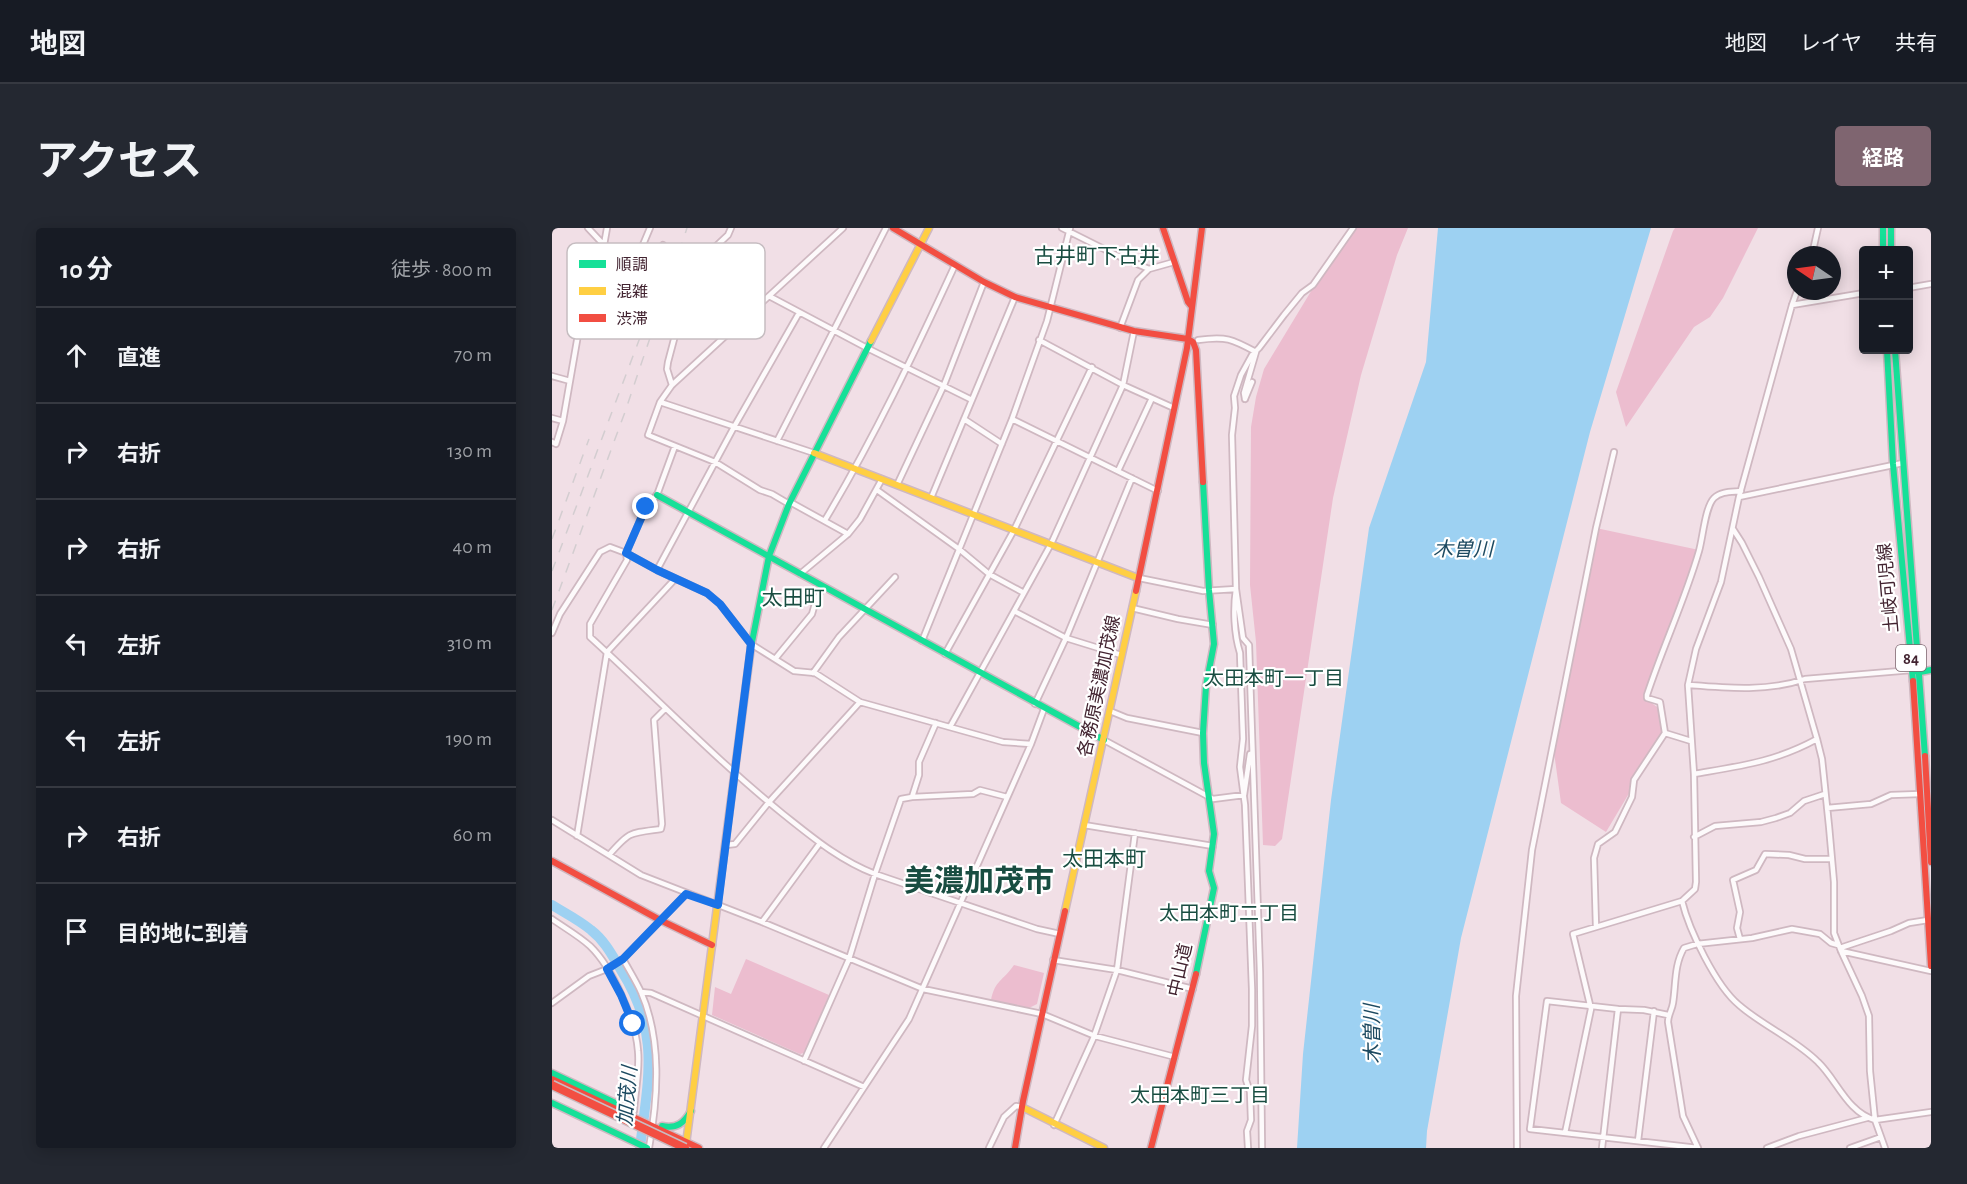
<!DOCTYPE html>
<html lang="ja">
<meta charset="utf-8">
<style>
body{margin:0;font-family:"Alegreya Sans","Noto Sans JP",sans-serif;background:#242831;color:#f1f3f6}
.controls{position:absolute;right:18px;top:18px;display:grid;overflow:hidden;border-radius:6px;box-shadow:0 3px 15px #0003}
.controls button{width:54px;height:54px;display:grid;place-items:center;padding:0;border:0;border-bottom:2px solid #363941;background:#171b24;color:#f1f3f6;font:30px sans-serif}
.compass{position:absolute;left:1235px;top:18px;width:54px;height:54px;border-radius:50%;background:#171b24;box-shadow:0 3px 15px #0003;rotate:283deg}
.stop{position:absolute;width:18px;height:18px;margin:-14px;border:4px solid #1a73e8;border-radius:50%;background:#fff}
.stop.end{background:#1a73e8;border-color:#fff;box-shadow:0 2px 6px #0008}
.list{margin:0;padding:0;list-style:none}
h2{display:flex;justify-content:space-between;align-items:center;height:78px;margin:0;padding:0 24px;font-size:26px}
h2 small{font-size:20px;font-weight:400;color:#9ea1a6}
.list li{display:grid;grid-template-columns:39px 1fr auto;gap:18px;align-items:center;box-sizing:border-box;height:96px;padding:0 24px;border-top:2px solid #363941}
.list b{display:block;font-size:22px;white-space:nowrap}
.list em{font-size:20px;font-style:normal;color:#9ea1a6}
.icon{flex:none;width:33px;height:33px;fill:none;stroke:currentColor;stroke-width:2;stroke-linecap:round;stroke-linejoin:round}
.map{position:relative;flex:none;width:1379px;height:920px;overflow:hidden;border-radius:6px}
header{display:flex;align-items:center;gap:36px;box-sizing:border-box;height:84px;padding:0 30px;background:#171b24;border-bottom:2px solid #363941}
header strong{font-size:28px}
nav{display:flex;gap:33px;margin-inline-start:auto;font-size:21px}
.intro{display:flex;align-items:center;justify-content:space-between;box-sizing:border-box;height:144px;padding:0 36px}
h1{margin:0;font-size:42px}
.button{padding:15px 27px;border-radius:6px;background:#7f6570;color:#fff;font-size:21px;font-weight:700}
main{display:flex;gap:36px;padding:0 36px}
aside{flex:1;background:#171b24;border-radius:6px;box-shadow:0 3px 15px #0003}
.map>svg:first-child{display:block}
.green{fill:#ecbdcf}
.water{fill:#9dd1f2}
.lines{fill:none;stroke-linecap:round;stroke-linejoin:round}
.river{stroke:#9dd1f2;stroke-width:10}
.street-casing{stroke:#cfb8c1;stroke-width:8}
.fast-casing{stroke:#cfb8c1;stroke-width:9}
.slow-casing{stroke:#cfb8c1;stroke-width:9}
.jam-casing{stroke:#cfb8c1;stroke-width:9}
.street{stroke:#fdfafb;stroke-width:4.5}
.fast{stroke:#16e098;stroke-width:6}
.slow{stroke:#ffcf43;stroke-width:6}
.jam{stroke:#f24e42;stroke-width:6}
.rail{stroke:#d3cdd0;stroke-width:1.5;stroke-dasharray:10 10;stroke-linecap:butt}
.jam-bridge-casing{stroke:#c9bbc1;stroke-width:11;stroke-linecap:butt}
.jam-bridge{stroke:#f24e42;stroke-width:8}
.route{stroke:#1a73e8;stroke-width:8}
.labels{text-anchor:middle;stroke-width:4.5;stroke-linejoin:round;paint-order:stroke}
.shield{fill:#fff;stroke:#7b656e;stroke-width:1.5}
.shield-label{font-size:16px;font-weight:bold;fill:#422330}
.street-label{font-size:18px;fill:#422330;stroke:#fff}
.water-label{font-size:20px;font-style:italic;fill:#1d4a61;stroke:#fff}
.neighbourhood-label{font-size:20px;fill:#194d41;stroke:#fff}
.quarter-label{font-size:21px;fill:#194d41;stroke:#fff}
.town-label{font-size:30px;font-weight:bold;fill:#194d41;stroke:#fff}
.key{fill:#fff;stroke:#c6bdc1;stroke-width:1.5}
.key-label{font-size:16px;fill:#422330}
</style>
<header>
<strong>地図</strong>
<nav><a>地図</a><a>レイヤ</a><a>共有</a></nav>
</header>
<div class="intro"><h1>アクセス</h1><a class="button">経路</a></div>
<main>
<aside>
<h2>10 分<small>徒歩 · 800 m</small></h2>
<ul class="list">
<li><svg class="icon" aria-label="ahead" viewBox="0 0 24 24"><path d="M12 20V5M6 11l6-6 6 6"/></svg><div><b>直進</b></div><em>70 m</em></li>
<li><svg class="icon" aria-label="right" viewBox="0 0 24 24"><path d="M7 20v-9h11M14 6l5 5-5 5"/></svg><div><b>右折</b></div><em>130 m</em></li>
<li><svg class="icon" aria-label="right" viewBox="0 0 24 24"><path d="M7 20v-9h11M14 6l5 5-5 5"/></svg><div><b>右折</b></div><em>40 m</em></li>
<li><svg class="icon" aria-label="left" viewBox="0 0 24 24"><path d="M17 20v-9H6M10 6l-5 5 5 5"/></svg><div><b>左折</b></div><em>310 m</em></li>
<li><svg class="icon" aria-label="left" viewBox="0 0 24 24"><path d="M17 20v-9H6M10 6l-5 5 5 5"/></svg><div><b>左折</b></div><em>190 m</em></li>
<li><svg class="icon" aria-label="right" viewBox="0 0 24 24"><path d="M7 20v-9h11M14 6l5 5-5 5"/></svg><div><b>右折</b></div><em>60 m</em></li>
<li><svg class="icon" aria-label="arrive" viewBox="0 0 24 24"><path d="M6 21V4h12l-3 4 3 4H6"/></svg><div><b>目的地に到着</b></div></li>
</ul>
</aside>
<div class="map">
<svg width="1379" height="920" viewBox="0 0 1379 920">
<rect width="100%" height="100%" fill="#f1dfe6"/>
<!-- green -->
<path class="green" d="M804 0H856L845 27 809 147 781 270 730 611 723 618 711 617 704 414 698 357 699 199 704 169 712 141 761 60Z
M1123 0H1206L1171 70 1158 89 1142 99 1074 199 1064 164 1121 3Z
M1044 300 1147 322 1093 470 1105 479 1113 505 1054 604 1009 575 1001 517 1021 406Z
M194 731 277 767 252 825 248 826 160 787 163 759 179 766Z
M462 737 492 745 485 776 477 780 439 772C443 752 451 753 462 737Z"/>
<!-- water -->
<path class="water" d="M886 0H1099L1038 204 909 710 875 903 874 920H745L751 826 779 572 817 300 874 134Z"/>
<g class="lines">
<!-- river -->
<path class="river" d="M0 677C13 685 27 692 39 702 53 713 60 727 69 742 109 805 96 850 88 920"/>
<defs>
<path id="street" d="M36 0 52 17 99 36 111 17
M510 0 564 27 597 41
M1260 27 1266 0
M85 31 98 0
M1356 60 1379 56
M217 68 315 120 420 172
M1240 77 1312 65
M568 100 586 52 597 41 622 34
M487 112 571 157 622 180
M646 112C674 108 680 111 704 124L692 165 693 171
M0 148 18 153
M120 157 115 141 116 134 139 47 152 49 160 22 176 7 179 0
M693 171 700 154
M108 174 262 225
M0 190 11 193
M412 191 450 216
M460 191 606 263
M225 213 334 0
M0 214 4 216 11 193 35 55 52 17 55 0
M566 243 600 170
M345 257 392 157 432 54
M325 262 407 321 437 346 472 365
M1187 269 1351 235
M379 270 463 69
M238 274 296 306
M237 276 220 266 208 262 163 234 96 207 108 174 120 157 291 0
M273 292C322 210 363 124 403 37
M1181 301 1190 315 1207 349 1239 421 1265 511 1270 531 1277 598 1282 654V705L1289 723 1310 768 1317 788 1318 843 1323 892 1333 920
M105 342 182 199 247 85
M248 346 296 306 308 291 330 251
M587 350 651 363 684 361 691 410 697 417 708 744 710 920
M580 380 626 391 661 397
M462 383 514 410 569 427
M0 405 8 386 48 324 58 319 74 325 94 279 105 267 123 218
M370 413 460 191 495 93 518 0
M393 426 462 302 540 139
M223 431 260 386 264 372 271 359
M261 445 287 409 343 349
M1136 457C1174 460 1216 464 1253 451L1360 442
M483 476 514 410 580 250
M558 483 575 490 651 505
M398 499 499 316 571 157 582 103
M552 512 661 571 692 567 698 526
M1139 513 1113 505 1108 474 1095 470V467C1111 418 1133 372 1147 323 1151 309 1153 279 1162 270 1169 263 1180 264 1189 263
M479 516 451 514 308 474 263 445 242 443 199 416 168 376 155 365 105 342 74 325 75 332 38 396V409C103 468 163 531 231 586 260 609 287 632 323 646L485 701 508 706
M1142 546C1188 538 1223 534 1265 511
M360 569 367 547V534L384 495
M1275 580 1319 576 1339 567 1368 566
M0 592 89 647 210 694 359 756 371 761 490 786 543 808 623 829
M532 597 661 618
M25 608 55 424 123 351
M1142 609 1163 598 1209 594 1224 590 1238 585 1252 573 1273 566
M174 617 183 616 217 574 308 474
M57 627C78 603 78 605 109 601L110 596 102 492 113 481
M1130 673C1137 702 1164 758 1187 777 1211 798 1243 811 1266 834 1285 852 1295 884 1323 892L1379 884
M0 691C13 700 27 708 38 718 60 739 84 793 86 823 88 842 83 864 82 883
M210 694 268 615
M1044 699 1042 630 1046 616 1063 604 1080 569 1082 552 1113 505
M1188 711 1185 700 1188 684 1181 652 1204 642 1213 626 1237 627 1253 631H1280
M1288 720 1339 703 1357 695 1376 692
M1289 723 1379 743
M71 731C77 742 84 753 89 764 110 812 106 869 97 920
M501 732 565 742 641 761
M89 764 99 765 312 859
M0 775 37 748 55 741 71 731 134 666
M1116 787 1092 782 1066 781 995 773 978 901 1146 920
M252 833 297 731 323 646 349 571 360 569 421 566 428 562 455 569
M502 897 541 811 565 742 583 605
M1013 905 1039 781 1021 706 1130 673 1143 661 1144 654 1142 546 1136 457 1144 421 1169 354 1187 269 1240 77 1245 63
M1086 913 1102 783
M272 920 357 791 479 516 492 481
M437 920 452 889 464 878 470 879
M696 920 695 903 699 892 698 864 694 852 700 798V761L693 577 688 539 691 511 688 425C682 406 681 381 684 361L680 207 683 180 682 168 689 147 700 127 707 120 732 87 750 65 761 57 801 0
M965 920 964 768 980 622 1044 300 1062 224
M1050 920 1066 781
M1146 920 1131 888 1116 794C1116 787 1120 782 1121 775 1124 756 1122 737 1132 720L1145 716 1200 710 1240 701 1268 706 1279 715 1286 717
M1215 920 1247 908 1315 890
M1298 920 1329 909"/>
<path id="fast" d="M1331 0V22
M1339 0V22
M1335 122 1341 236 1361 453
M1343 122 1373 528
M105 267 552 512
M199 419 217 328 237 276 319 113
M1360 442 1368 444 1379 442
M644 746 662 660 657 643 662 606 652 535 651 505 654 458 662 416 657 362 651 254
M0 845 78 882
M0 875 95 920
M110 898C125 901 132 895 139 883"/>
<path id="slow" d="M319 113 377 0
M262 225 586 350
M513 683 584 363
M470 879 552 920
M134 916 199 419"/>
<path id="jam" d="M341 0 432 54 463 69 582 103 636 111 641 114 644 122 651 254
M611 0 636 74 640 79
M584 363 635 120 650 0
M1361 453 1379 738
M1373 528 1379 634
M0 633 108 692 160 717
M0 851 147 920
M463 920 471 873 513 683
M599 920 644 746"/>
</defs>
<!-- street casing -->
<use href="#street" class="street-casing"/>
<!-- fast casing -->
<use href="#fast" class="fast-casing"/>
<!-- slow casing -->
<use href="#slow" class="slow-casing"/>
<!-- jam casing -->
<use href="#jam" class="jam-casing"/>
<!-- street -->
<use href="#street" class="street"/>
<!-- fast -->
<use href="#fast" class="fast"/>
<!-- slow -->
<use href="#slow" class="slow"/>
<!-- jam -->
<use href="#jam" class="jam"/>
<!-- rail -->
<path class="rail" d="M0 311 37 211
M0 343 101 75
M0 382 73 184 135 0"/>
<defs>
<path id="jam-bridge" d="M0 857 133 920"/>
</defs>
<!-- jam-bridge casing -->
<use href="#jam-bridge" class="jam-bridge-casing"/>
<!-- jam-bridge -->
<use href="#jam-bridge" class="jam-bridge"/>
</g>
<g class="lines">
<!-- route -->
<path class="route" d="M81 796 69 767 55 741 71 731 134 666 166 677 199 416 168 376 155 365 105 342 74 325 94 279"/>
</g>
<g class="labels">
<!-- shield labels -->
<rect class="shield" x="1344" y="417" width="30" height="26" rx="4.5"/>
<g class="shield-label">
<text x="1359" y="436">84</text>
</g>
<!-- street labels -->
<g class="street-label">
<text transform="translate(1336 360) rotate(-95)" y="6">土岐可児線</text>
<text transform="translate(547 458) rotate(-78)" y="6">各務原美濃加茂線</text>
<text transform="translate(628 742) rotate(-77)" y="6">中山道</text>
</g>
<!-- water labels -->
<g class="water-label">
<text x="911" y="328">木曽川</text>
<text transform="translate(820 806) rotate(-91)" y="7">木曽川</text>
<text transform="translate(75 868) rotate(-85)" y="7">加茂川</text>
</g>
<!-- neighbourhood labels -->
<g class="neighbourhood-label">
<text x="722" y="457">太田本町一丁目</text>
<text x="677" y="692">太田本町二丁目</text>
<text x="648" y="874">太田本町三丁目</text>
</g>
<!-- quarter labels -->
<g class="quarter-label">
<text x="545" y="35">古井町下古井</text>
<text x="241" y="377">太田町</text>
<text x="552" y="638">太田本町</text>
</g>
<!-- town labels -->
<g class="town-label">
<text x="427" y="663">美濃加茂市</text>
</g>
</g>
<!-- legend -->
<rect x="15" y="15" width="198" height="96" rx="9" class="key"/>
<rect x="27" y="32" width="27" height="8" fill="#16e098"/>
<rect x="27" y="59" width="27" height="8" fill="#ffcf43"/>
<rect x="27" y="86" width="27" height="8" fill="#f24e42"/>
<g class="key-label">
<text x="64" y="42">順調</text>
<text x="64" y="69">混雑</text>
<text x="64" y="96">渋滞</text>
</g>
</svg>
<div class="controls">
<button>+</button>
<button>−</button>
</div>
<svg class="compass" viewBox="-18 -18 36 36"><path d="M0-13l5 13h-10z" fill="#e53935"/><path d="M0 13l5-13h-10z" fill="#9ea1a6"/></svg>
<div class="stop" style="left:81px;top:796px"></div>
<div class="stop end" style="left:94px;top:279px"></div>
</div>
</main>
